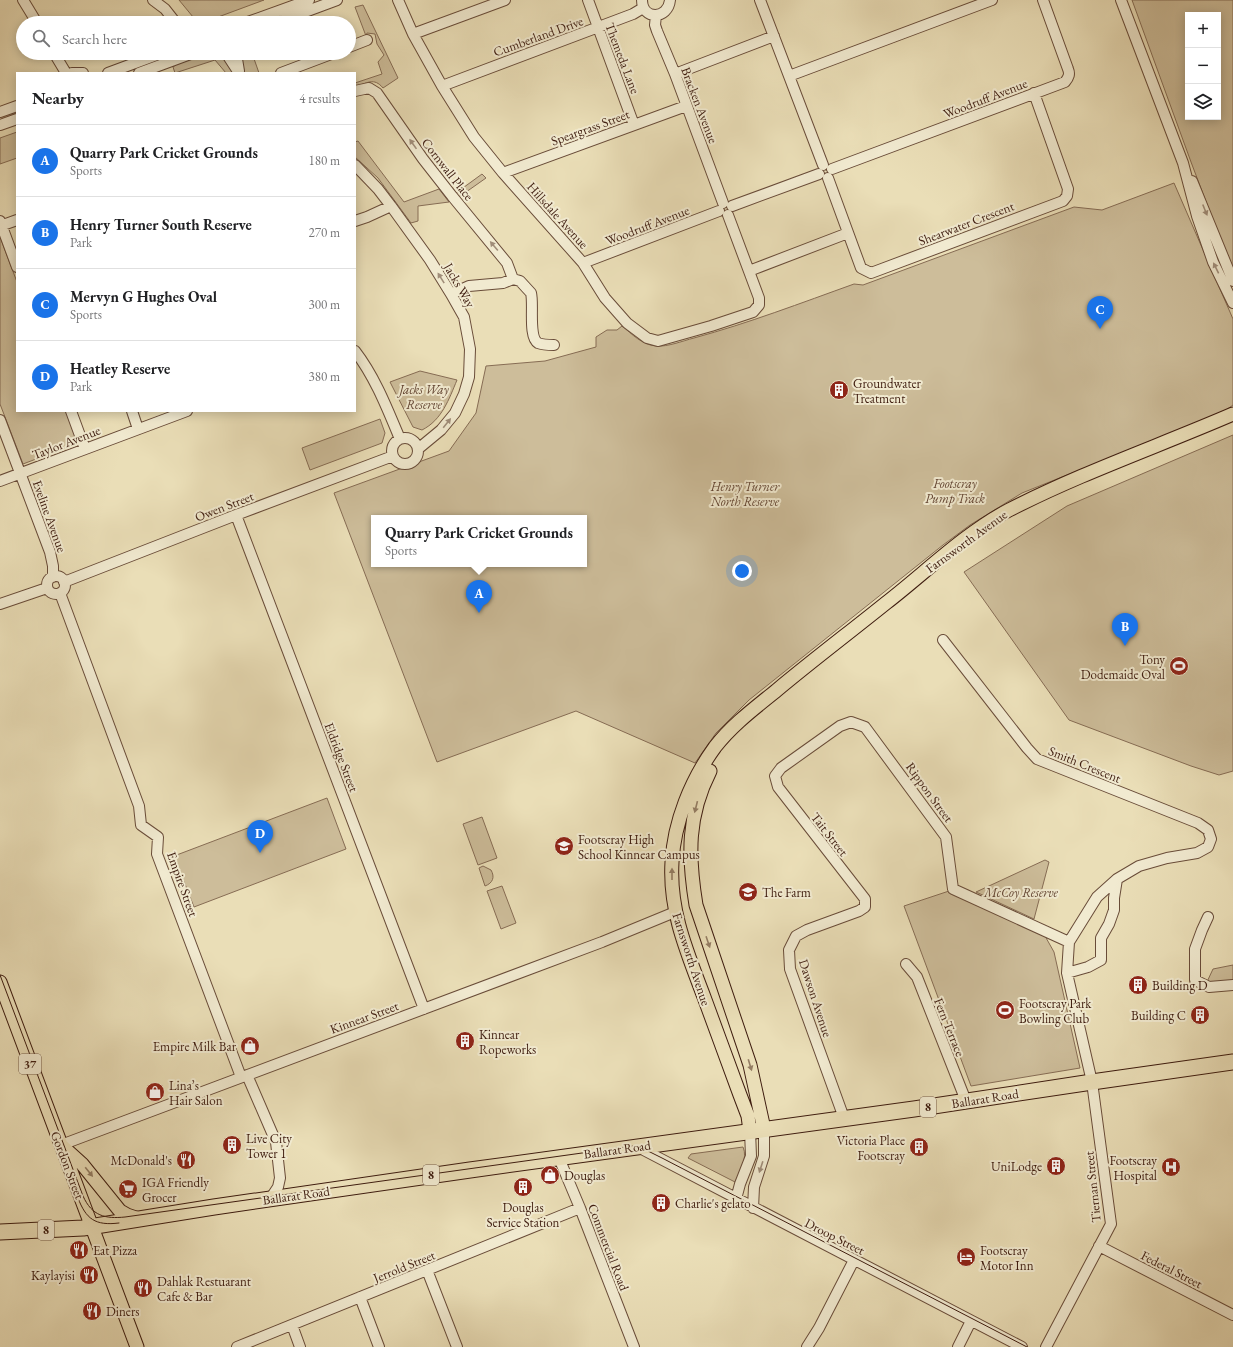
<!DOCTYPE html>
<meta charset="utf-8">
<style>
body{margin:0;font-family:"EB Garamond",serif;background:#f2f2f2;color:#202124}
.controls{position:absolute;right:12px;top:12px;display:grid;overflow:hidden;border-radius:0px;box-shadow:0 2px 10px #0003}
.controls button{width:36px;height:36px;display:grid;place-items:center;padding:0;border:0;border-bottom:1px solid #e0e0e0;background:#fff;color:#202124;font:20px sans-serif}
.you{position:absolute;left:742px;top:571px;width:14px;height:14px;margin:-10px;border:3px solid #fff;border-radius:50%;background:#1a73e8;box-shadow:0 0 0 6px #1a73e833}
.badge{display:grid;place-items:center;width:26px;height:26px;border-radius:50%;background:#1a73e8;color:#fff;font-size:13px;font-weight:700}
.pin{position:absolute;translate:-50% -33px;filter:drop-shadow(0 1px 2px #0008)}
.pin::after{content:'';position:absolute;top:21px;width:14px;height:12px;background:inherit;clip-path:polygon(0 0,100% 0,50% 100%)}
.popup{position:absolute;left:371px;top:515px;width:216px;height:52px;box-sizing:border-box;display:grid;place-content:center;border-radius:0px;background:#fff;filter:drop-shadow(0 1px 3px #0005);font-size:13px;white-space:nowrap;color:#757577}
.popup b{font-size:15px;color:#202124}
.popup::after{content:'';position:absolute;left:50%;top:100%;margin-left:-8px;border:8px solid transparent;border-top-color:#fff}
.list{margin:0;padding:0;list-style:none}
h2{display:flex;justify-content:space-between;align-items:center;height:52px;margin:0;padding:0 16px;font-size:17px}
h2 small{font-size:13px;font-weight:400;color:#757577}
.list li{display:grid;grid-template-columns:26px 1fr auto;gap:12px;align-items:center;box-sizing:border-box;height:72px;padding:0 16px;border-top:1px solid #e0e0e0}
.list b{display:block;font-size:15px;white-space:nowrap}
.list p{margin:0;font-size:13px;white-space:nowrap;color:#757577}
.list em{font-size:13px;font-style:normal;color:#757577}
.icon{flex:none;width:22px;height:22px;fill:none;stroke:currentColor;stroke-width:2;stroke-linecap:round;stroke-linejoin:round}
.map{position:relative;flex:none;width:1233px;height:1347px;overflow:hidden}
.search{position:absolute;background:#fff;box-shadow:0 2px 10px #0003;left:16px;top:16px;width:340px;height:44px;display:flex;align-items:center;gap:10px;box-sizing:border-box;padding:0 14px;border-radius:22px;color:#757577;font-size:15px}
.panel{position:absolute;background:#fff;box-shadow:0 2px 10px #0003;left:16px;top:72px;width:340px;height:340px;border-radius:0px}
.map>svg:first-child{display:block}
.green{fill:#cdbd9a;stroke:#866c54;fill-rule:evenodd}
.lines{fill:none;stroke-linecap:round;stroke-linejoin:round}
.minor-casing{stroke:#694c39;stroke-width:12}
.major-casing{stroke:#3e1c0f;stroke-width:15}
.highway-casing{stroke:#3e1c0f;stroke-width:17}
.minor{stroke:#f1ead0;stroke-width:10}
.major{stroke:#eadeb7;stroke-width:13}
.highway{stroke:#eadeb7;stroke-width:15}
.tram{stroke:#3e1c0f;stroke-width:1}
.oneway{fill:#a08d79}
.oneway2{fill:#947d63}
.labels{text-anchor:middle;stroke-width:4;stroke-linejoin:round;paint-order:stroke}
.shield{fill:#f1ead0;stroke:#745a49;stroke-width:1}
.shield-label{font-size:12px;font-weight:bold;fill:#3e1c0f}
.street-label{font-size:13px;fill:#3e1c0f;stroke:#f1ead0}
.poi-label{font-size:13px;fill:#3e1c0f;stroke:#f1ead0;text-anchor:start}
.park-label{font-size:13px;font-style:italic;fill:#624432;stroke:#f1ead0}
</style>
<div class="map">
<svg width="1233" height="1347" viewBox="0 0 1233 1347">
<rect width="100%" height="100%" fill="#eadeb7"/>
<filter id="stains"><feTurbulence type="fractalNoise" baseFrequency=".005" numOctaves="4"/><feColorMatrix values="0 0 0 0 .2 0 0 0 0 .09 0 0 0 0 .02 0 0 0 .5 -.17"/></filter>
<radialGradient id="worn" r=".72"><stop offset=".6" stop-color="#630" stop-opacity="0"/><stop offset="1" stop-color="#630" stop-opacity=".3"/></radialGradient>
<!-- green -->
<path class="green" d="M179 0H264L202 23H198Z
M1132 0H1233V273L1191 162ZM1188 15H1218V117H1188Z
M363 5 398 78 383 88C374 77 367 83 355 87V83L382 74 378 62 384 55 377 44 375 34 367 33 366 36 355 7Z
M205 53H223L233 73H226L215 60 175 73 173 67 177 64Z
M240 53H252L259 73H243Z
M17 132V158L0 164V138Z
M358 141 404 202 439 189 449 202 418 206V221L411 223 378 178 355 157V142Z
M482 174 486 178 459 197 456 193Z
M1174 183 1233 319V405L1222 413 1022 493 970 525 943 545 749 700 716 733 695 763 576 711 437 762 334 493 449 451 476 413 486 366 545 361 596 347V337L607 330H617L622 326C632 334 642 345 656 346 668 347 682 341 694 338 749 323 801 303 854 284L863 285 1074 207 1102 210ZM374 518H584V564H374Z
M0 237 17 282V411H66L78 443 23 464 0 404Z
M420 371 457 380C449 399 442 420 422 430L413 427 390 382Z
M380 419 385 433 382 443 310 470 302 448Z
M1233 435V771L1219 775 1191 766 1069 720 964 572 1067 506Z
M327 798 346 849 194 907 174 856Z
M482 817 497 858 478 865 463 824Z
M1045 860 1049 862 1034 919 976 892Z
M483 866 491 870C495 877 493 883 485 886L479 868Z
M502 886 516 923 501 929 487 891Z
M949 891 1045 936 1054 952 1080 1068 971 1086 904 906Z
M1233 965V980L1206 984 1213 969Z
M743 1147C748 1158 740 1172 735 1182L688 1158 691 1154Z"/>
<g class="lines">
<defs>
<path id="minor" d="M23 0 37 23
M153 0 165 9 176 23
M398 0 413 34 442 86 474 137 503 173 583 263 605 298 627 323 647 338 658 341 711 326 753 312 759 305V298L728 215
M588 0 634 125
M642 0C642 20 668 20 670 0
M760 0 823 165
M1121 0 1183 163 1197 216 1213 262 1233 303
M656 15 655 25 657 31 675 74 723 203
M245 23 309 0
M275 23 337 0
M413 34 505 0
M349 47 367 40
M54 53 66 73
M226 53 239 73
M236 53 239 71
M72 73H83
M108 73 162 53
M139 73 193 53
M281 73 334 53
M675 74 774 36
M789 76 992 0
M442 86 633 14 643 8
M355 91 369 88 377 93 423 159 452 196 507 263 513 279
M0 112 17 106
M0 125 17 119
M355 165 378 189 391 206 430 260 451 294 464 317 470 349 469 377 464 394 455 413 441 430 418 449
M832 169 1065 82C1069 77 1070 74 1068 69L1043 0
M503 173 686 106
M828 178 861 268 871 273 1063 201 1067 196 1068 189 1034 93
M1192 181 1233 281
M732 206 819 174
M0 221 17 267
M355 221 367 217 391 206
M0 226 17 220
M583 263 719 211
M749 271 848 233
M451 294 469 286 503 283 513 279 520 281 531 293C534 304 528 337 538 343 543 345 549 345 554 345
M355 351C375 377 387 408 400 439
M71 411 85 449
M132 411 138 429
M0 420 50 552 53 566V577
M392 451a13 13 0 1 1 26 0a13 13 0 1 1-26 0Z
M0 481 187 411
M236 515 424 1009
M47 585a9 9 0 1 1 18 0a9 9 0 1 1-18 0Z
M64 582 236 515 393 456
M60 593 139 806 141 825 158 837 157 854 241 1077
M0 604 47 588
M943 640 1027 748 1037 759 1198 823 1208 830 1211 839 1208 847 1197 853 1167 858 1139 866 1117 879 1097 897 1069 942 1067 973 1092 1082 1111 1224 1046 1347
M1208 917 1202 930 1195 949V980L1209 987 1233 985
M906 964 917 977 966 1101
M1067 973 1088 967 1101 960V938L1109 924 1114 910V898L1117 879
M247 1075 276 1142 280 1178 278 1187 272 1196 266 1199
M844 1118 790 969 789 950 796 936 807 930 859 911 865 907V899L778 787 775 776 781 768 840 726 851 722 865 727 946 837 953 889 1069 942
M61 1145 602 942 675 912
M636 1146 1022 1347
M559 1158 580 1208 634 1347
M736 1199 740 1184 751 1156 750 1131
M753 1208 754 1187 764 1156V1129
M1099 1246 1233 1315
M427 1270 457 1347
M360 1297 379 1347
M292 1325 300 1347
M237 1347 580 1208
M807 1347 819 1328 854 1260
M958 1347 971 1321"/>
<path id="major" d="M710 771C687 816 688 856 696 905L750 1065 764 1129
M0 982 137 1347
M750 1131 748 1116 740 1095C728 1062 716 1030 704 997 687 952 669 911 672 862 674 822 691 780 715 747 733 724 755 708 777 690 813 660 850 632 886 603 926 572 964 534 1009 510 1081 473 1159 446 1233 414
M61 1145 82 1164 120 1211 127 1215 139 1219"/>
<path id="highway" d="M0 1232 83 1228 214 1207 470 1170 914 1109 1092 1082 1233 1062"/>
</defs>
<!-- minor casing -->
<use href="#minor" class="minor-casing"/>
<!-- major casing -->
<use href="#major" class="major-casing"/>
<!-- highway casing -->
<use href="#highway" class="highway-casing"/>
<!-- minor -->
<use href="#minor" class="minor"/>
<!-- major -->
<use href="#major" class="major"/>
<!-- highway -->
<use href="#highway" class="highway"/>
<!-- tram -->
<path class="tram" d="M0 975 83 1196C92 1216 105 1219 125 1217L632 1146 646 1150 662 1158 1027 1347
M78 1198C86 1219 95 1226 119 1223"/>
</g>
<!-- one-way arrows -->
<defs><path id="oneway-solid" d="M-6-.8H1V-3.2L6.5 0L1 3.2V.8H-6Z"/></defs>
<g class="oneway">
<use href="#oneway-solid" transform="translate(413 144) rotate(-125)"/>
<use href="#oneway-solid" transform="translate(1205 210) rotate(68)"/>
<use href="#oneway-solid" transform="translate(494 246) rotate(-130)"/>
<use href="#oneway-solid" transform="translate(1216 268) rotate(-116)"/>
<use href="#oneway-solid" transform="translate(441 278) rotate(-122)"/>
<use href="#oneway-solid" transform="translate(447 423) rotate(-51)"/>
<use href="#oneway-solid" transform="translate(761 1167) rotate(108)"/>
</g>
<g class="oneway2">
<use href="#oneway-solid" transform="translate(696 807) rotate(104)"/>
<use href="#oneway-solid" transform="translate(672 874) rotate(-90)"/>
<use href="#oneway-solid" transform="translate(708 942) rotate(71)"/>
<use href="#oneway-solid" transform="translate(750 1065) rotate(73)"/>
<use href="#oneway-solid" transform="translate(89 1172) rotate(51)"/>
</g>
<!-- icons -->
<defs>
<symbol id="building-disc" viewBox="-11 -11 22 22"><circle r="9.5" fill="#8f2418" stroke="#f1ead0"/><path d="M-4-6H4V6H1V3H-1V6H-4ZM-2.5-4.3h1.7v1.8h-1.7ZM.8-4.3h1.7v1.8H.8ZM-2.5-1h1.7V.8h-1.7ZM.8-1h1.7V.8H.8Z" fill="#fff"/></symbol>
<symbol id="stadium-disc" viewBox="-11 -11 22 22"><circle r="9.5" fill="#8f2418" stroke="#f1ead0"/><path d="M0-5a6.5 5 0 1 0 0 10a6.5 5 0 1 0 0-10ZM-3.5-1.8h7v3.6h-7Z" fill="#fff"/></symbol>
<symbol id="school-disc" viewBox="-11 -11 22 22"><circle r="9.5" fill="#8f2418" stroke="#f1ead0"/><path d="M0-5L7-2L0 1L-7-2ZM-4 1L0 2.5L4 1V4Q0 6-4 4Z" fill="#fff"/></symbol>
<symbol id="shop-disc" viewBox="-11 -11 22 22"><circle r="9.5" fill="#8f2418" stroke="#f1ead0"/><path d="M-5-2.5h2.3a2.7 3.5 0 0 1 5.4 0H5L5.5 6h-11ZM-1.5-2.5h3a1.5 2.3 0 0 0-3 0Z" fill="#fff"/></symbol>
<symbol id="restaurant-disc" viewBox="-11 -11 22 22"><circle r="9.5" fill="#8f2418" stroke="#f1ead0"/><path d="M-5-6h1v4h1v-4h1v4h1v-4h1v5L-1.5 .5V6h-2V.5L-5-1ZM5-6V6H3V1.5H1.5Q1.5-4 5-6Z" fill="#fff"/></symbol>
<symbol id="hospital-disc" viewBox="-11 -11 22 22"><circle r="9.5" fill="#8f2418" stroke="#f1ead0"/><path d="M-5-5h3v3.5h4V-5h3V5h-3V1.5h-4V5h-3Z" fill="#fff"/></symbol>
<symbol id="supermarket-disc" viewBox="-11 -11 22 22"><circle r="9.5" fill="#8f2418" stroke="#f1ead0"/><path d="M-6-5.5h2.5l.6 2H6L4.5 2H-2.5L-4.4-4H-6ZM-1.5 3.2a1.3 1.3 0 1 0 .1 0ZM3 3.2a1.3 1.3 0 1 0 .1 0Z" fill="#fff"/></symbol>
<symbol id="hotel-disc" viewBox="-11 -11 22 22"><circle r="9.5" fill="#8f2418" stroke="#f1ead0"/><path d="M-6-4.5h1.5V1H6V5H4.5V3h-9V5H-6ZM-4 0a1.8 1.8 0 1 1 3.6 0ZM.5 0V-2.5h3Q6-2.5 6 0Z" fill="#fff"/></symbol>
</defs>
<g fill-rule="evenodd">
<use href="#building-disc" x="828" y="379" width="22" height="22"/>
<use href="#stadium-disc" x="1168" y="655" width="22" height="22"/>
<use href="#school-disc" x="553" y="835" width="22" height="22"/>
<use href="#school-disc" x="737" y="881" width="22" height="22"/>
<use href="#building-disc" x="1127" y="974" width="22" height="22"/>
<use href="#stadium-disc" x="994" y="999" width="22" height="22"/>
<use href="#building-disc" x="1189" y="1004" width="22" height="22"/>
<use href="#building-disc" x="454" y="1030" width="22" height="22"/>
<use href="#shop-disc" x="239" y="1035" width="22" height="22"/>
<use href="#shop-disc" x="144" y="1081" width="22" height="22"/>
<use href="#building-disc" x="221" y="1134" width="22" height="22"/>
<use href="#building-disc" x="908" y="1136" width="22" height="22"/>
<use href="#restaurant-disc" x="175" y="1149" width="22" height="22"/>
<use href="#building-disc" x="1045" y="1155" width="22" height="22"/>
<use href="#hospital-disc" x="1160" y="1156" width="22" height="22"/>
<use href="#shop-disc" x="539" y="1164" width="22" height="22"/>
<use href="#building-disc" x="512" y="1176" width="22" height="22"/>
<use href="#supermarket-disc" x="117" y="1178" width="22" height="22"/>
<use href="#building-disc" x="650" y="1192" width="22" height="22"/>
<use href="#restaurant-disc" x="68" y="1239" width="22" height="22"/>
<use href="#hotel-disc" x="955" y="1246" width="22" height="22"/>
<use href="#restaurant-disc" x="78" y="1264" width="22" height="22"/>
<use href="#restaurant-disc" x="132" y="1277" width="22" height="22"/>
<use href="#restaurant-disc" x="81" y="1300" width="22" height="22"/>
</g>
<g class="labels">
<!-- shield labels -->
<g class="shield">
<rect x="19" y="1054" width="22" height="20" rx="3"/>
<rect x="920" y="1097" width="16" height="20" rx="3"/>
<rect x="423" y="1165" width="16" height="20" rx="3"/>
<rect x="38" y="1220" width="16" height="20" rx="3"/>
</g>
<g class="shield-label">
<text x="30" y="1068">37</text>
<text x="928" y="1111">8</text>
<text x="431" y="1179">8</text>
<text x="46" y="1234">8</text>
</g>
<!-- street labels -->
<g class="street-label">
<text transform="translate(538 36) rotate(-20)" y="5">Cumberland Drive</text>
<text transform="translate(623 58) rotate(69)" y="5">Themeda Lane</text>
<text transform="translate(985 98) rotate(-21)" y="5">Woodruff Avenue</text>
<text transform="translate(700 105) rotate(69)" y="5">Bracken Avenue</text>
<text transform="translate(590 127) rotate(-20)" y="5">Speargrass Street</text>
<text transform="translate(448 169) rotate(52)" y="5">Cornwall Place</text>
<text transform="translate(558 215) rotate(48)" y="5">Hillsdale Avenue</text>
<text transform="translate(966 223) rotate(-21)" y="5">Shearwater Crescent</text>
<text transform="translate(647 225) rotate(-21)" y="5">Woodruff Avenue</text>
<text transform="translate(460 285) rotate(60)" y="5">Jacks Way</text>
<text transform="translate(66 442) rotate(-21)" y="5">Taylor Avenue</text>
<text transform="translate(224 506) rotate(-21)" y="5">Owen Street</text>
<text transform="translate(50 516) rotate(70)" y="5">Eveline Avenue</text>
<text transform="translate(966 541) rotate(-36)" y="5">Farnsworth Avenue</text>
<text transform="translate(342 757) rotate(69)" y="5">Eldridge Street</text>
<text transform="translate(1085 764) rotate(22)" y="5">Smith Crescent</text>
<text transform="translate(930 792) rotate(54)" y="5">Rippon Street</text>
<text transform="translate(830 834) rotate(52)" y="5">Tait Street</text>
<text transform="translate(183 884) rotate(70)" y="5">Empire Street</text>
<text transform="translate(692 959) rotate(72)" y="5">Farnsworth Avenue</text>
<text transform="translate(816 998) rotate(72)" y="5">Dawson Avenue</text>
<text transform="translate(364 1017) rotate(-20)" y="5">Kinnear Street</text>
<text transform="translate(950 1027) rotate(68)" y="5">Fern Terrace</text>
<text transform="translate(985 1098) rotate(-9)" y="5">Ballarat Road</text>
<text transform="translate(617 1149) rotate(-8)" y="5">Ballarat Road</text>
<text transform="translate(68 1165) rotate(69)" y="5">Gordon Street</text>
<text transform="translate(1092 1187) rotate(-96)" y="5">Tiernan Street</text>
<text transform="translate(296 1195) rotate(-8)" y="5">Ballarat Road</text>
<text transform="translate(835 1236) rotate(27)" y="5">Droop Street</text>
<text transform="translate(609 1247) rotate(69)" y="5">Commercial Road</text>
<text transform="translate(404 1266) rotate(-22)" y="5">Jerrold Street</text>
<text transform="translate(1172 1269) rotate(27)" y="5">Federal Street</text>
</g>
<!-- poi labels -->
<g class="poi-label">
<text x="853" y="388">Groundwater<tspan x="853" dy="15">Treatment</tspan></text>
<text x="1165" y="664" text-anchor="end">Tony<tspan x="1165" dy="15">Dodemaide Oval</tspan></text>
<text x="578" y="844">Footscray High<tspan x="578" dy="15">School Kinnear Campus</tspan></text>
<text x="762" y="897">The Farm</text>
<text x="1152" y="990">Building D</text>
<text x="1019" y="1008">Footscray Park<tspan x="1019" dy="15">Bowling Club</tspan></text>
<text x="1186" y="1020" text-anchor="end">Building C</text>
<text x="479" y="1039">Kinnear<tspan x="479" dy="15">Ropeworks</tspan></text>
<text x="236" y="1051" text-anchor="end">Empire Milk Bar</text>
<text x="169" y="1090">Lina’s<tspan x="169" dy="15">Hair Salon</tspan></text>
<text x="246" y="1143">Live City<tspan x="246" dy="15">Tower 1</tspan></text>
<text x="905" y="1145" text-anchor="end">Victoria Place<tspan x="905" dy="15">Footscray</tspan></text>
<text x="172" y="1165" text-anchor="end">McDonald's</text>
<text x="1157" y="1165" text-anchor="end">Footscray<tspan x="1157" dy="15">Hospital</tspan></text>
<text x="1042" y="1171" text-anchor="end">UniLodge</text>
<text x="564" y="1180">Douglas</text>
<text x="142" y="1187">IGA Friendly<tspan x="142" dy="15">Grocer</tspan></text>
<text x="675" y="1208">Charlie's gelato</text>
<text x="523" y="1212" text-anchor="middle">Douglas<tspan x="523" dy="15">Service Station</tspan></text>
<text x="93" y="1255">Eat Pizza</text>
<text x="980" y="1255">Footscray<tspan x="980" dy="15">Motor Inn</tspan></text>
<text x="75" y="1280" text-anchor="end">Kaylayisi</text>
<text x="157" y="1286">Dahlak Restuarant<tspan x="157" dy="15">Cafe &amp; Bar</tspan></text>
<text x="106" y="1316">Diners</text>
</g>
<!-- park labels -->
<g class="park-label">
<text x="424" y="394">Jacks Way<tspan x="424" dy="15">Reserve</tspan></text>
<text x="955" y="488">Footscray<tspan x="955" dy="15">Pump Track</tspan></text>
<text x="745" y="491">Henry Turner<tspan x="745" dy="15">North Reserve</tspan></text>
<text x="1021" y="897">McCoy Reserve</text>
</g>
</g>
<rect width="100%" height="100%" filter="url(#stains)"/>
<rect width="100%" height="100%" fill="url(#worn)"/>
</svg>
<div class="controls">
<button>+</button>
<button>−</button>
<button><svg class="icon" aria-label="layers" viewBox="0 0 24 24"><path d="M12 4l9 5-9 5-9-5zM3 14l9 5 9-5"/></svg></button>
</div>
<div class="you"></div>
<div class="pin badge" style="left:479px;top:613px">A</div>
<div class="popup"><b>Quarry Park Cricket Grounds</b>Sports</div>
<div class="pin badge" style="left:1125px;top:646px">B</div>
<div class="pin badge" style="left:1100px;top:329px">C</div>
<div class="pin badge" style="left:260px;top:853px">D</div>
<div class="search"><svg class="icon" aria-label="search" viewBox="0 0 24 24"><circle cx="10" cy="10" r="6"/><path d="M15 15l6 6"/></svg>Search here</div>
<section class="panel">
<h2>Nearby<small>4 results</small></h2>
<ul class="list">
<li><span class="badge">A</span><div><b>Quarry Park Cricket Grounds</b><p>Sports</p></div><em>180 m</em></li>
<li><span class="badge">B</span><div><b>Henry Turner South Reserve</b><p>Park</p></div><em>270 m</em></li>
<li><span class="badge">C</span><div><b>Mervyn G Hughes Oval</b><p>Sports</p></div><em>300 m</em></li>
<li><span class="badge">D</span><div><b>Heatley Reserve</b><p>Park</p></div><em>380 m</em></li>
</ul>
</section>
</div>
